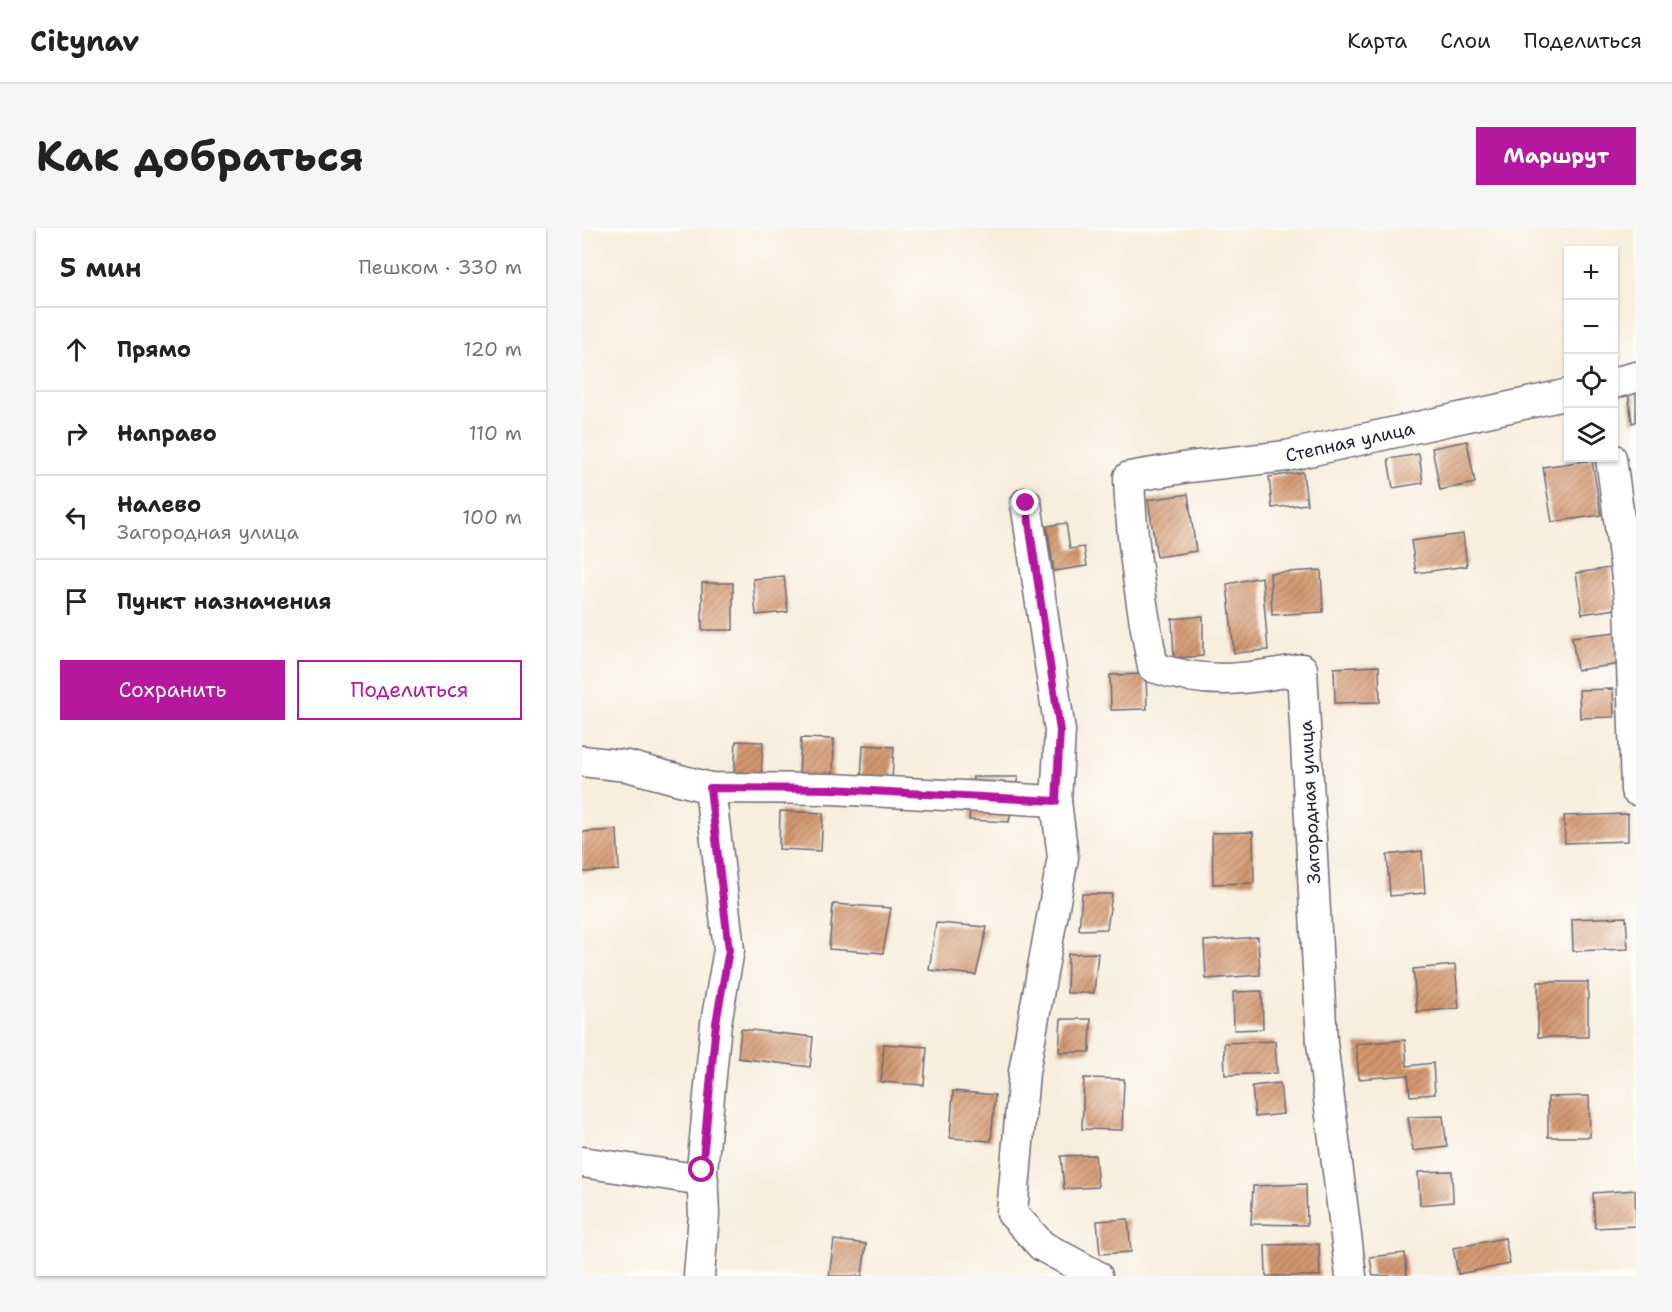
<!DOCTYPE html>
<html lang="ru">
<meta charset="utf-8">
<style>
body{margin:0;font-family:"Shantell Sans",sans-serif;background:#f6f6f6;color:#222}
.controls{position:absolute;right:18px;top:18px;display:grid;overflow:hidden;border-radius:0px;box-shadow:0 2px 4px #0004}
.controls button{width:54px;height:54px;display:grid;place-items:center;padding:0;border:0;border-bottom:2px solid #e0e0e0;background:#fff;color:#222;font:30px sans-serif}
.stop{position:absolute;width:18px;height:18px;margin:-14px;border:4px solid #b5179e;border-radius:50%;background:#fff}
.stop.end{background:#b5179e;border-color:#fff;box-shadow:0 2px 6px #0008}
.list{margin:0;padding:0;list-style:none}
h2{display:flex;justify-content:space-between;align-items:center;height:78px;margin:0;padding:0 24px;font-size:26px}
h2 small{font-size:20px;font-weight:400;color:#767676}
.list li{display:grid;grid-template-columns:39px 1fr auto;gap:18px;align-items:center;box-sizing:border-box;height:84px;padding:0 24px;border-top:2px solid #e0e0e0}
.list b{display:block;font-size:22px;white-space:nowrap}
.list p{margin:0;font-size:20px;white-space:nowrap;color:#767676}
.list em{font-size:20px;font-style:normal;color:#767676}
.actions{display:flex;gap:12px;padding:18px 24px}
.actions a{flex:1;padding:14px 0;border:2px solid #b5179e;border-radius:0px;text-align:center;font-size:21px;color:#b5179e}
.actions .main{background:#b5179e;color:#fff}
.icon{flex:none;width:33px;height:33px;fill:none;stroke:currentColor;stroke-width:2;stroke-linecap:round;stroke-linejoin:round}
.map{position:relative;flex:none;width:1054px;height:1048px;overflow:hidden;border-radius:0px}
header{display:flex;align-items:center;gap:36px;box-sizing:border-box;height:84px;padding:0 30px;background:#fff;border-bottom:2px solid #e0e0e0}
header strong{font-size:28px}
nav{display:flex;gap:33px;margin-inline-start:auto;font-size:21px}
.intro{display:flex;align-items:center;justify-content:space-between;box-sizing:border-box;height:144px;padding:0 36px}
h1{margin:0;font-size:42px}
.button{padding:15px 27px;border-radius:0px;background:#b5179e;color:#fff;font-size:21px;font-weight:700}
main{display:flex;gap:36px;padding:0 36px}
aside{flex:1;background:#fff;border-radius:0px;box-shadow:0 2px 4px #0004}
.map>svg:first-child{display:block}
.building{fill:url(#building-hatch)}
.lines{fill:none;stroke-linecap:round;stroke-linejoin:round}
.minor-casing{stroke:#6d6974;stroke-width:33}
.minor{stroke:#fff;stroke-width:30}
.route{stroke:#b5179e;stroke-width:8}
.labels{text-anchor:middle;stroke-width:4.5;stroke-linejoin:round;paint-order:stroke}
.street-label{font-size:18px;fill:#22223b;stroke:#fdfcf7}
</style>
<header>
<strong>Citynav</strong>
<nav><a>Карта</a><a>Слои</a><a>Поделиться</a></nav>
</header>
<div class="intro"><h1>Как добраться</h1><a class="button">Маршрут</a></div>
<main>
<aside>
<h2>5 мин<small>Пешком · 330 m</small></h2>
<ul class="list">
<li><svg class="icon" aria-label="ahead" viewBox="0 0 24 24"><path d="M12 20V5M6 11l6-6 6 6"/></svg><div><b>Прямо</b></div><em>120 m</em></li>
<li><svg class="icon" aria-label="right" viewBox="0 0 24 24"><path d="M7 20v-9h11M14 6l5 5-5 5"/></svg><div><b>Направо</b></div><em>110 m</em></li>
<li><svg class="icon" aria-label="left" viewBox="0 0 24 24"><path d="M17 20v-9H6M10 6l-5 5 5 5"/></svg><div><b>Налево</b><p>Загородная улица</p></div><em>100 m</em></li>
<li><svg class="icon" aria-label="arrive" viewBox="0 0 24 24"><path d="M6 21V4h12l-3 4 3 4H6"/></svg><div><b>Пункт назначения</b></div></li>
</ul>
<div class="actions"><a class="main">Сохранить</a><a>Поделиться</a></div>
</aside>
<div class="map">
<svg width="1054" height="1048" viewBox="0 0 1054 1048">
<defs>
<pattern id="building-hatch" width="6" height="6" patternUnits="userSpaceOnUse" patternTransform="scale(1.5)"><rect width="6" height="6" fill="#d3966e"/><path d="M-1 1l2-2M0 6l6-6M5 7l2-2" fill="none" stroke="#ab7a5c"/></pattern>
</defs>
<rect width="100%" height="100%" fill="#fdfcf7"/>
<filter id="ink" filterUnits="userSpaceOnUse"><feTurbulence type="fractalNoise" baseFrequency=".0167" numOctaves="2"/><feDisplacementMap in="SourceGraphic" scale="12" xChannelSelector="R" yChannelSelector="G"/><feConvolveMatrix kernelMatrix="1 2 1 2 8 2 1 2 1" color-interpolation-filters="sRGB"/></filter>
<filter id="wash" filterUnits="userSpaceOnUse"><feTurbulence type="fractalNoise" baseFrequency=".008" numOctaves="4" result="noise"/><feDisplacementMap in="SourceGraphic" scale="24" xChannelSelector="R" yChannelSelector="G"/><feGaussianBlur stdDeviation="1.35" result="paint"/><feColorMatrix in="noise" values="0 0 0 0 0 0 0 0 0 0 0 0 0 0 0 0 0 1.4 0 .05"/><feComposite in="paint" operator="in"/></filter>
<g filter="url(#wash)">
<rect width="100%" height="100%" fill="#f7eedd"/>
<g id="blocks">
<!-- building -->
<path class="building" d="M1054 163V194L1050 195 1046 164Z
M885 213 893 255 858 262 850 220Z
M837 226 841 255 811 260 806 231Z
M1010 232 1019 287 970 294 961 239Z
M721 244 725 276 690 280 687 249Z
M606 266 614 323 575 329 566 272Z
M484 295 488 321 502 319 505 338 472 343 465 298Z
M881 306 885 338 834 345 829 313Z
M1028 340 1034 381 1000 386 994 345Z
M739 342 741 384 690 387 688 345Z
M202 348 206 384 174 387 171 351Z
M680 349 686 422 652 425 645 356Z
M120 355H151V402H120Z
M621 388V428L592 430 590 391Z
M1035 404 1039 436 995 442 990 409Z
M797 438 798 474 753 475 752 440Z
M564 446 565 481 529 482 528 447Z
M1031 461 1032 489 998 490 997 462Z
M219 510 252 511 251 550 217 549Z
M154 513 181 514 179 551 152 550Z
M281 517 312 519 310 552 279 551Z
M391 549H436L427 594 387 592Z
M198 583 241 585 239 623 197 621Z
M1046 586V613L983 615 982 588Z
M35 602 37 642 0 644V604Z
M671 604 672 655 631 656 630 605Z
M840 623 843 665 808 668 805 627Z
M500 666H530L525 701 497 702Z
M251 676 309 680 301 725 247 721Z
M1044 689 1046 721 991 723 990 691Z
M354 695 405 699 394 747 347 742Z
M676 709 678 747 624 751 622 713Z
M516 725 512 765H485L486 726Z
M873 737 877 780 835 784 831 741Z
M956 754H1006V809H956Z
M680 763 681 801 652 802 651 764Z
M479 791H509L508 824H477Z
M159 801 231 809 228 839 156 830Z
M823 812 825 838 851 835 853 866 828 868 826 847 777 851 774 816Z
M693 813 695 845 643 847 642 815Z
M302 816 345 819 342 857 299 854Z
M502 850 542 851 540 902 500 901Z
M698 855 701 886 673 889 670 858Z
M371 863 413 867 409 913 368 910Z
M1007 868 1008 909H966V869Z
M861 888 865 919 831 923 826 889Z
M513 927 516 959 482 961 479 928Z
M870 943 871 974 838 977 836 944Z
M724 956 725 997 669 996 671 958Z
M1053 962 1054 998 1013 1000 1011 965Z
M546 991 549 1024 518 1026 515 993Z
M923 1010 928 1036 876 1046 871 1020Z
M252 1012 284 1016 280 1048H247Z
M737 1016 738 1048H684L683 1017Z
M823 1025 825 1048H791L788 1029Z"/>
</g>
</g>
<g filter="url(#ink)">
<use href="#blocks" fill-opacity="0" stroke="#6d6974" stroke-width="1.5"/>
<g class="lines">
<defs>
<g id="minor">
<path d="M1032 155 1054 149"/>
<path d="M1029 230 1048 373 1054 562"/>
<path d="M444 275 478 503 474 573 481 629 442 844 430 985 460 1018 515 1048"/>
<path d="M0 533 45 538 128 560 250 561 474 573"/>
<path d="M0 934 121 952"/>
<path d="M117 1048 122 987 120 942 134 795 147 722 128 560"/>
<path id="s1" d="M769 1048 740 815 720 441C664 451 626 458 571 439 559 376 549 313 547 249L607 239 704 228 987 166"/>
</g>
</defs>
<!-- minor casing -->
<use href="#minor" class="minor-casing"/>
<!-- minor -->
<use href="#minor" class="minor"/>
</g>
</g>
<g class="lines" filter="url(#ink)">
<!-- route -->
<path class="route" d="M120 942 134 795 147 722 128 560 250 561 474 573 478 503 444 275"/>
</g>
<g class="labels">
<!-- street labels -->
<g class="street-label">
<text dy="6" stroke="none"><textPath href="#s1" startOffset="1176">Степная улица</textPath></text>
<text transform="translate(728 574) rotate(-93)" y="6">Загородная улица</text>
</g>
</g>
</svg>
<div class="controls">
<button>+</button>
<button>−</button>
<button><svg class="icon" aria-label="locate" viewBox="0 0 24 24"><circle cx="12" cy="12" r="6"/><path d="M12 2v4M12 18v4M2 12h4M18 12h4"/></svg></button>
<button><svg class="icon" aria-label="layers" viewBox="0 0 24 24"><path d="M12 4l9 5-9 5-9-5zM3 14l9 5 9-5"/></svg></button>
</div>
<div class="stop" style="left:120px;top:942px"></div>
<div class="stop end" style="left:444px;top:275px"></div>
</div>
</main>
